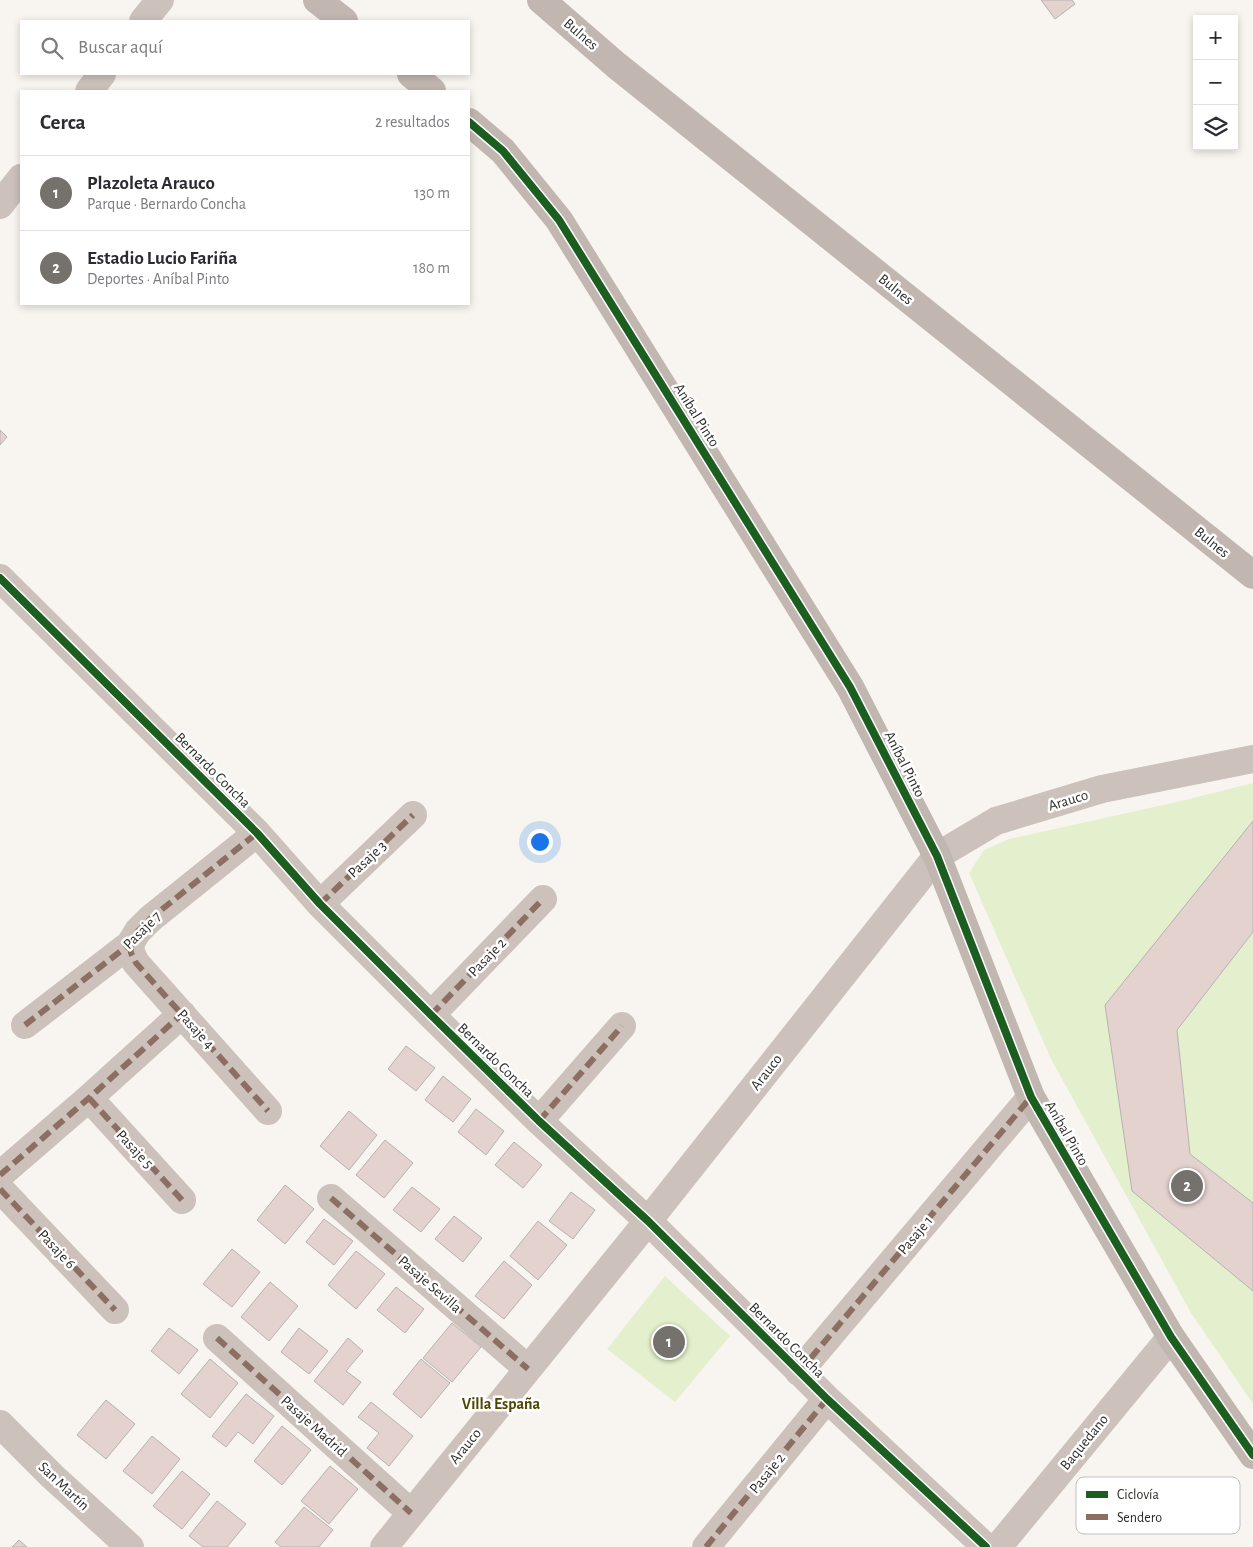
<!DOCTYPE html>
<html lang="es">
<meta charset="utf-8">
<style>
body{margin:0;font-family:"Alegreya Sans",sans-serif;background:#f2f2f3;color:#2b2b33}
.controls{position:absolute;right:15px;top:15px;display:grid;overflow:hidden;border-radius:0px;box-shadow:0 2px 8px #0003}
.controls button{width:45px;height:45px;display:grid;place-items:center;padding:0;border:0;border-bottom:1px solid #e1e1e2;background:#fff;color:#2b2b33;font:25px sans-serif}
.you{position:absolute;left:539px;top:841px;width:18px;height:18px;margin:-12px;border:4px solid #fff;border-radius:50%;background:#1a73e8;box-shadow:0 0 0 8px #1a73e833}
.badge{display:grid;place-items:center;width:32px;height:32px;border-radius:50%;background:#75726e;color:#fff;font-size:16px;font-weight:700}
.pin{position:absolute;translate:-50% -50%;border:2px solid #fff;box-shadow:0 1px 5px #0006}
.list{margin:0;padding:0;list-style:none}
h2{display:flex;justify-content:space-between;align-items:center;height:65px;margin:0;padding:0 20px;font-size:21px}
h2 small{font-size:16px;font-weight:400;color:#7c7c81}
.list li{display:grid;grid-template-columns:32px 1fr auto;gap:15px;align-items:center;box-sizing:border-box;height:75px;padding:0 20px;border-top:1px solid #e1e1e2}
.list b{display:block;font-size:19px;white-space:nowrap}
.list p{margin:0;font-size:16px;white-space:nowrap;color:#7c7c81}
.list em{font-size:16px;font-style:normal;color:#7c7c81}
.icon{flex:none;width:28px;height:28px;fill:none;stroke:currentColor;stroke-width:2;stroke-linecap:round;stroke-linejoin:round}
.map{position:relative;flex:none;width:1253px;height:1547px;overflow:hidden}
.search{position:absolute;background:#fff;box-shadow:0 2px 8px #0003;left:20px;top:20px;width:450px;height:55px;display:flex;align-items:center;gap:12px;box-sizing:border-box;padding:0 18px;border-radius:0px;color:#7c7c81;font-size:19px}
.panel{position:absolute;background:#fff;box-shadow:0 2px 8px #0003;left:20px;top:90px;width:450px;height:215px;border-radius:0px}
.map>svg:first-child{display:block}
.green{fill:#e4f0cd}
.building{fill:#e4d2ce;stroke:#b5b2b0}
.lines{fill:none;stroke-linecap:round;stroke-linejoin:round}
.street{stroke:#ccc1bb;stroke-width:28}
.secondary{stroke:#c2b6b0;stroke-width:28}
.quiet{stroke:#8d6e63;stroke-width:6;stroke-dasharray:12 6;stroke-linecap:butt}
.cycleway-casing{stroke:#fff;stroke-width:11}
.cycleway{stroke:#1b5e20;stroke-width:8}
.labels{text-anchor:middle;stroke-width:5;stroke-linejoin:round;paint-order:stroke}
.street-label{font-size:15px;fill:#2e2c28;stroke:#fff}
.neighbourhood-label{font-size:16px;font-weight:bold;fill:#504603;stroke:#fff}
.key{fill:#fff;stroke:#c0c0be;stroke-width:1}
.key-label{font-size:14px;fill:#2e2c28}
</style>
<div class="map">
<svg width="1253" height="1547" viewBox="0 0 1253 1547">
<rect width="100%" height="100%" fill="#f8f5f0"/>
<!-- green -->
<path class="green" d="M1253 783V1404L1191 1313 1051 1059 969 873 984 850 1009 839 1181 801Z
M665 1276 730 1336 675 1402 607 1349Z"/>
<!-- building -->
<path class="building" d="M1041 0H1072L1075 4 1055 19Z
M0 430 7 437 0 445Z
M1253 821V932L1177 1030 1190 1154 1253 1203V1291L1132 1191 1105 1005Z
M406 1046 435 1068 416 1091 388 1069Z
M443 1076 471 1099 453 1122 425 1100Z
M476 1109 504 1131 486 1155 458 1132Z
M349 1111 377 1135 349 1170 320 1146Z
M385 1140 413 1163 384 1198 356 1175Z
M514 1142 542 1165 523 1188 495 1165Z
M285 1185 314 1209 285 1244 257 1220Z
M412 1187 440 1209 421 1232 393 1210Z
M571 1192 595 1210 573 1239 549 1221Z
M454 1216 482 1238 463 1262 435 1239Z
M324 1219 353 1241 334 1265 306 1242Z
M538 1221 567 1245 538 1280 510 1256Z
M232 1249 260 1272 232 1307 203 1284Z
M356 1251 385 1274 356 1309 328 1285Z
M504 1261 532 1285 504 1319 475 1296Z
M270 1282 298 1306 269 1341 241 1317Z
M396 1287 424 1309 405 1333 377 1310Z
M452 1323 481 1347 452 1382 423 1358Z
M169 1328 198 1350 179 1374 151 1351Z
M299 1328 328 1351 309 1374 281 1352Z
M348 1338 363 1351 346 1371 361 1382 343 1405 314 1381Z
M210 1359 238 1383 210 1418 181 1394Z
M421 1359 450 1383 421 1418 393 1394Z
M246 1394 274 1416 253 1444 238 1432 226 1447 212 1436Z
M106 1400 135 1424 106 1459 77 1435Z
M371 1402 413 1436 389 1466 367 1448 379 1433 358 1417Z
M282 1426 311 1450 282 1485 254 1461Z
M152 1436 180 1459 152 1494 123 1471Z
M330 1466 358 1489 329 1524 301 1501Z
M182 1471 210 1494 182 1529 153 1506Z
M217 1501 246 1524 227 1547H203L189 1536Z
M304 1507 333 1530 319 1547H281L275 1542Z
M19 1540 27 1547H12Z"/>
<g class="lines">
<!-- street -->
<path class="street" d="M143 21 160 0
M89 91 102 74
M0 205 21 178
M0 578 257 833 320 904 431 1015 539 1121 648 1221 827 1399 986 1547
M320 904 413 815
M130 944 131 953 136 963 268 1111
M431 1015 543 899
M25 1025 130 944 138 931 150 919 257 833
M89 1098 182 1200
M539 1121 622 1026
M0 1175 89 1098 182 1014
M0 1189 115 1310
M331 1198 528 1369
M217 1338 411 1513
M799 1372 1031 1097
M0 1424 52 1476 130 1547
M384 1547 648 1221 937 856 996 821 1102 789 1253 759
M706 1547 827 1399
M998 1547 1171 1337"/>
<!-- secondary -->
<path class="secondary" d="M317 0 344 21
M541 0 616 65 1253 575
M411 74 432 91
M469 122 503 151 559 220 850 687 937 856 1031 1097 1171 1337 1253 1455"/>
<!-- quiet -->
<path class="quiet" d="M320 904 413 815
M130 944 131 953 136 963 268 1111
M431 1015 543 899
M25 1025 130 944 138 931 150 919 257 833
M89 1098 182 1200
M539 1121 622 1026
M0 1175 89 1098 182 1014
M0 1189 115 1310
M331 1198 528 1369
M217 1338 411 1513
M799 1372 1031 1097
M706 1547 827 1399"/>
<defs>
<path id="cycleway" d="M469 122 503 151 559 220 850 687 937 856 1031 1097 1171 1337 1253 1455
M0 578 257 833 320 904 431 1015 539 1121 648 1221 827 1399 986 1547"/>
</defs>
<!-- cycleway casing -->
<use href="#cycleway" class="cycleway-casing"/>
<!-- cycleway -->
<use href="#cycleway" class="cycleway"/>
</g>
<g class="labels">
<!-- street labels -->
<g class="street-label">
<text transform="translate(581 34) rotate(41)" y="5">Bulnes</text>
<text transform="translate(896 289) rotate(39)" y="5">Bulnes</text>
<text transform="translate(697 415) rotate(58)" y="5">Aníbal Pinto</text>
<text transform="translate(1212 542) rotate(39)" y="5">Bulnes</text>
<text transform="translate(905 764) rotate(63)" y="5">Aníbal Pinto</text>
<text transform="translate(213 770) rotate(45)" y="5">Bernardo Concha</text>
<text transform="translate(1068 800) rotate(-17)" y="5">Arauco</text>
<text transform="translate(367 859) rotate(-43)" y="5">Pasaje 3</text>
<text transform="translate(142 930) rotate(-45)" y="5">Pasaje 7</text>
<text transform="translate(487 957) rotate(-46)" y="5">Pasaje 2</text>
<text transform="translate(196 1029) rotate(48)" y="5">Pasaje 4</text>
<text transform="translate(496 1060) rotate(44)" y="5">Bernardo Concha</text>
<text transform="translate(766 1072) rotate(-52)" y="5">Arauco</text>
<text transform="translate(1067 1133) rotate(60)" y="5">Aníbal Pinto</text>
<text transform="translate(135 1149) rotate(47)" y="5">Pasaje 5</text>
<text transform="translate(915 1235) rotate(-50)" y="5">Pasaje 1</text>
<text transform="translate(57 1249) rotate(47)" y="5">Pasaje 6</text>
<text transform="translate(430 1284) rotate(41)" y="5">Pasaje Sevilla</text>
<text transform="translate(787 1340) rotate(45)" y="5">Bernardo Concha</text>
<text transform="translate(314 1426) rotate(42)" y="5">Pasaje Madrid</text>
<text transform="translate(1084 1442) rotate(-51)" y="5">Baquedano</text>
<text transform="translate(465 1446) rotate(-51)" y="5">Arauco</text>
<text transform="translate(767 1473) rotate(-51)" y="5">Pasaje 2</text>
<text transform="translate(64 1486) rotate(43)" y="5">San Martín</text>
</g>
<!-- neighbourhood labels -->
<g class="neighbourhood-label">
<text x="501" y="1409">Villa España</text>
</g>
</g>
<!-- legend -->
<rect x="1076" y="1477" width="164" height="57" rx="8" class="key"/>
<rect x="1086" y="1491" width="22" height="7" fill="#1b5e20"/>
<rect x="1086" y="1514" width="22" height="6" fill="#8d6e63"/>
<g class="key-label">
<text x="1117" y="1499">Ciclovía</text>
<text x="1117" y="1522">Sendero</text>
</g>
</svg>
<div class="controls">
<button>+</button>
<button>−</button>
<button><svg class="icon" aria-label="layers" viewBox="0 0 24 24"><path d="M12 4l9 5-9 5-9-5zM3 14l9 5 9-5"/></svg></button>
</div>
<div class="you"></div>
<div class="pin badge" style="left:669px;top:1342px">1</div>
<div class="pin badge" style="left:1187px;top:1186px">2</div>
<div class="search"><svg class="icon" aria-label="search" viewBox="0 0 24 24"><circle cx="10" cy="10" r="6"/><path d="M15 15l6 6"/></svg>Buscar aquí</div>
<section class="panel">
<h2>Cerca<small>2 resultados</small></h2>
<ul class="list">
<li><span class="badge">1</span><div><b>Plazoleta Arauco</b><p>Parque · Bernardo Concha</p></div><em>130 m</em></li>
<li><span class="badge">2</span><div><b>Estadio Lucio Fariña</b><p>Deportes · Aníbal Pinto</p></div><em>180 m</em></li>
</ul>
</section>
</div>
